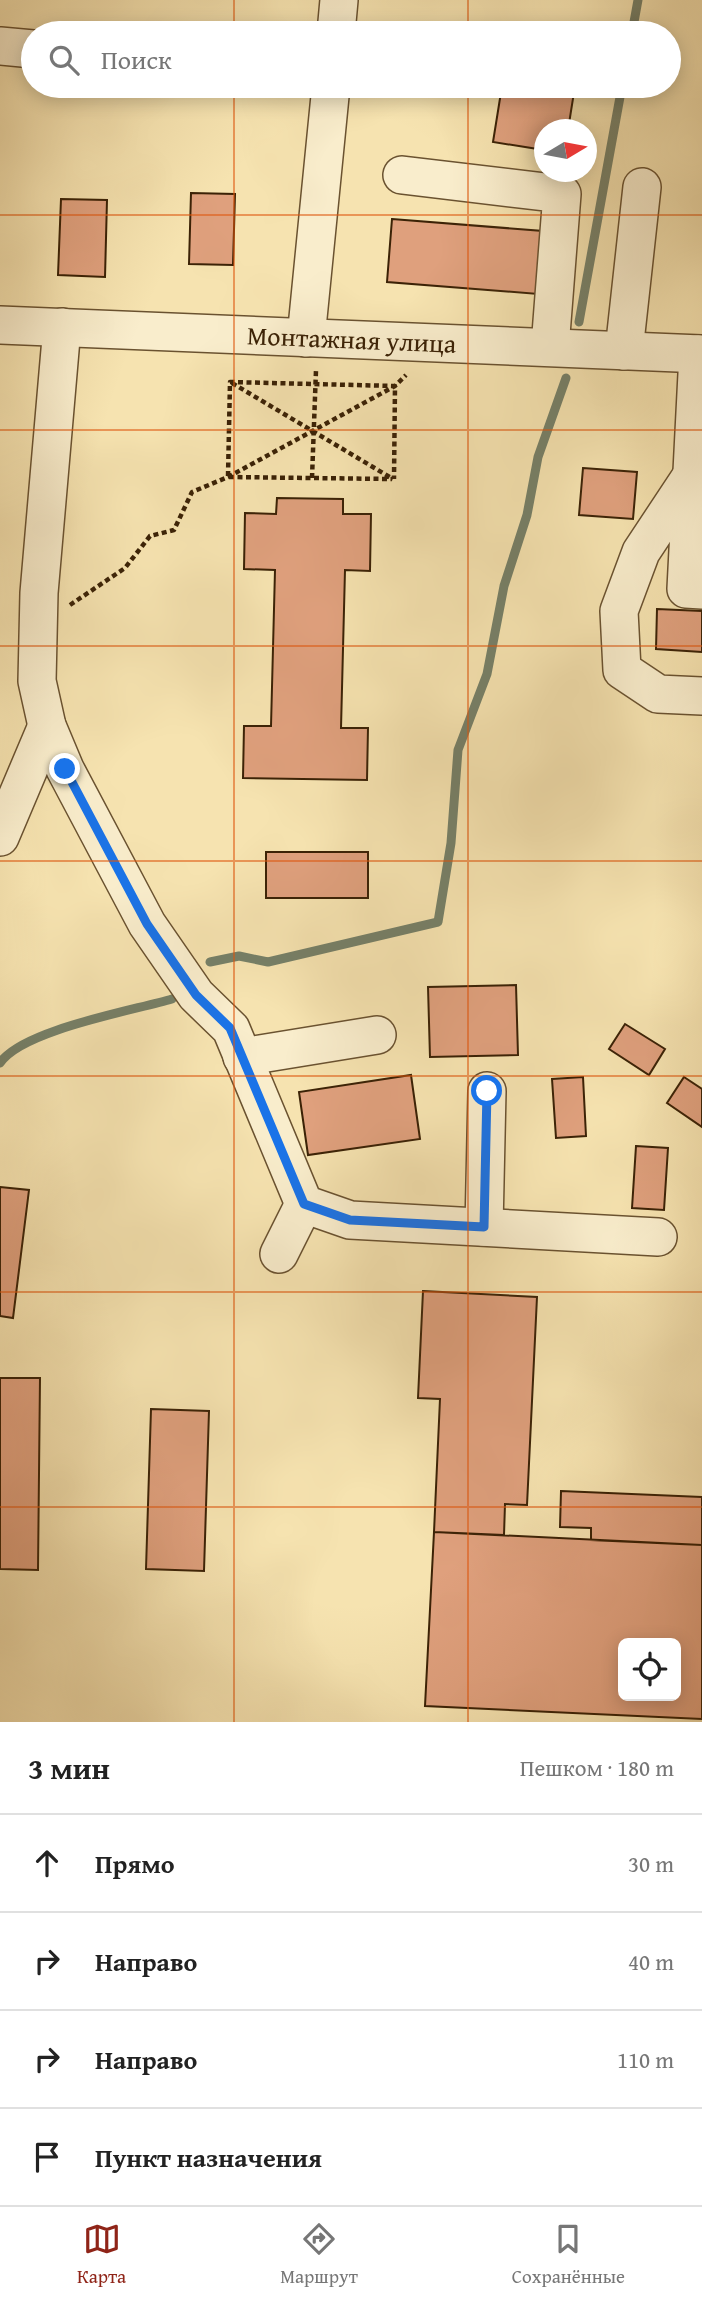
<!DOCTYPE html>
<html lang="ru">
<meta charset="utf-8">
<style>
body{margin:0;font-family:"Gentium Book Plus",serif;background:#f2f2f2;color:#222}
.controls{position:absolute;right:21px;bottom:21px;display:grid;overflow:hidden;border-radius:10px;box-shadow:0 4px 18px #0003}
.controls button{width:63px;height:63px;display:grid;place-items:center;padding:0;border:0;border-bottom:2px solid #e0e0e0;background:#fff;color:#222;font:35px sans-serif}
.compass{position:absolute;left:534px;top:119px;width:63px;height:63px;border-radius:50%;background:#fff;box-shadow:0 4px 18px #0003;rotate:80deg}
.stop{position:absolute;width:21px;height:21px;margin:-16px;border:5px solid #1a73e8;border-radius:50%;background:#fff}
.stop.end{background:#1a73e8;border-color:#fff;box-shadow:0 2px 7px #0008}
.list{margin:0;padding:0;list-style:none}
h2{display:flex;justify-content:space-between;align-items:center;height:91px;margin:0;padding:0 28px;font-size:30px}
h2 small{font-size:23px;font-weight:400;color:#767676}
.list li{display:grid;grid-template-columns:46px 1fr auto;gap:21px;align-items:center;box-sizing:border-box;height:98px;padding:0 28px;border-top:2px solid #e0e0e0}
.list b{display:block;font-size:26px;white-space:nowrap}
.list em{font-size:23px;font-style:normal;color:#767676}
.icon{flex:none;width:38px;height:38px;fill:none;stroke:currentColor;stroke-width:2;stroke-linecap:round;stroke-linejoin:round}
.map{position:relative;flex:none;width:702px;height:1722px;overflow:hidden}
.search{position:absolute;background:#fff;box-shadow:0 4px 18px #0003;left:21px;right:21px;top:21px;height:77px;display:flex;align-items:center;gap:18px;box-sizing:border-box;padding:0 24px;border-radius:38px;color:#767676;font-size:26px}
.sheet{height:483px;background:#fff}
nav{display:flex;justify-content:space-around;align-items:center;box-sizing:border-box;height:98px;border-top:2px solid #e0e0e0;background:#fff;font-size:19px;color:#767676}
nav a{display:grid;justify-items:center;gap:4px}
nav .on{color:#8f2418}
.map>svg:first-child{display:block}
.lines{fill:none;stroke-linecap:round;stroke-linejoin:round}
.stream{stroke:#768068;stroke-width:9}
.building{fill:#dfa07d;stroke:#3b2206;stroke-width:2;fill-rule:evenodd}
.minor-casing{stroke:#6a5230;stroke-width:40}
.path{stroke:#3b2206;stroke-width:4.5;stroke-dasharray:5 3.5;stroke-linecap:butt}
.minor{stroke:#f9edcc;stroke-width:37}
.route{stroke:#1a73e8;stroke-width:9}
.grid{fill:none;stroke:#df560c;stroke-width:2;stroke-opacity:0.55}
.labels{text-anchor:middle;stroke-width:5;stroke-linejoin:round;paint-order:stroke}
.street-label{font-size:26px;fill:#3b2206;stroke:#f9edcc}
</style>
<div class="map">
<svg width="702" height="1722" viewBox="0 0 702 1722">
<rect width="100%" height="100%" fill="#f6e3b0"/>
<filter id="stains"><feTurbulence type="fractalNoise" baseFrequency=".00286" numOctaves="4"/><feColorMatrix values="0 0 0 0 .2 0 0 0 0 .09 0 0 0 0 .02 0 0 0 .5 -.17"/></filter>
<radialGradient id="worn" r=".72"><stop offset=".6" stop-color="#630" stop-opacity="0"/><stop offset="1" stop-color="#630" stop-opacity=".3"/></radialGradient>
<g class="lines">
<!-- stream -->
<path class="stream" d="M632 33 638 0
M579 322 622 86
M210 962 239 956 268 962 438 922 451 843 458 750 487 674 504 586 527 515 538 457 566 378
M0 1063C22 1030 131 1011 172 999"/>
</g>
<!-- building -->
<path class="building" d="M502 86H575L568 130H544V150L493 142Z
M191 193 235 194 233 265 189 264Z
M61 199 107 200 105 277 58 275Z
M392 219 543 231 538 294 387 282Z
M583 468 637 472 633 519 579 515Z
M277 498 343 499V514H371L370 571 345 570 341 728H368L367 780 243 778 244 726H271L275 570 244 569 245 513 276 514Z
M657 609 702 611V652L656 649Z
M266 852H368V898H266Z
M516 985 518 1055 430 1057 428 987Z
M625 1024 665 1049 649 1075 609 1049Z
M411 1075 420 1139 308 1155 299 1092Z
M583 1077 586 1136 556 1138 552 1079Z
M684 1077 702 1089V1127L667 1103Z
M636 1146 668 1148 664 1210 632 1208Z
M0 1187 29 1190 13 1318 0 1316Z
M423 1291 537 1297 527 1505 505 1504 504 1535 434 1532 440 1399 418 1398Z
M0 1378H40L38 1570 0 1569Z
M151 1409 209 1411 204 1571 146 1569Z
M561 1491 702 1497V1545L591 1540V1528L560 1527Z
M434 1532 702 1545V1719L425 1706ZM623 1643H676V1696H623Z"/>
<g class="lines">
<defs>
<g id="minor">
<path d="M336 33 339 0"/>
<path d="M0 46 33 49"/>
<path d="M402 175 562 194 550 347"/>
<path id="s1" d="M0 325 702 354"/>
<path d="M62 327 39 593 37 681 47 726 65 769 147 924 196 995 231 1029 304 1204 350 1220 658 1237"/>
<path d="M306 338 331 86"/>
<path d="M624 351 642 187"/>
<path d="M698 354 686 589 702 590"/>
<path d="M692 475 641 552 619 611 622 670 658 694 702 696"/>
<path d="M0 837 47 726"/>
<path d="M242 1057 377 1035"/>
<path d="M484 1227 487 1091"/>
<path d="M279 1254 304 1204"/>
</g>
</defs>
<!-- minor casing -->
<use href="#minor" class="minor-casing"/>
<!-- path -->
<path class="path" d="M232 383 393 479
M228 476 230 382 395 386 394 479
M229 477 392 479
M312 478 316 370
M70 605 125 568 150 536 174 530 192 492 228 477 395 386 406 375"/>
<!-- minor -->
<use href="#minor" class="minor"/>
</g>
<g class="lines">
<!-- route -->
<path class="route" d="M65 769 147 924 196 995 230 1028 304 1204 350 1220 484 1227 487 1091"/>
</g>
<!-- grid -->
<path class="grid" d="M234 0V33M468 0V33M234 86V1722M468 86V1722M0 215H702M0 430H702M0 646H702M0 861H702M0 1076H702M0 1292H702M0 1507H702"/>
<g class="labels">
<!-- street labels -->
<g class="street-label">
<text dy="9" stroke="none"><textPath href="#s1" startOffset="352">Монтажная улица</textPath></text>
</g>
</g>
<rect width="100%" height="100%" filter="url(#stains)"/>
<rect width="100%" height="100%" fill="url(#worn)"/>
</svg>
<div class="controls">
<button><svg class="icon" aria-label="locate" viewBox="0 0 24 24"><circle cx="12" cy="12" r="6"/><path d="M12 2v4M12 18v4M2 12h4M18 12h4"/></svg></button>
</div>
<svg class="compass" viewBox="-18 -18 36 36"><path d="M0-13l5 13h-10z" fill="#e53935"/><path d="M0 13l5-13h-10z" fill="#767676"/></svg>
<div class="stop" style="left:487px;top:1091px"></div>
<div class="stop end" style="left:65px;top:769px"></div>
<div class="search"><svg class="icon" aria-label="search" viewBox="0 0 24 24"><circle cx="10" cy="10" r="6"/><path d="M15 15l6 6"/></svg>Поиск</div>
</div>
<section class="sheet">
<h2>3 мин<small>Пешком · 180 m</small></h2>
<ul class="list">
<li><svg class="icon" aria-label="ahead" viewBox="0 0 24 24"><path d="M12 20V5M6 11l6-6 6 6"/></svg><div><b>Прямо</b></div><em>30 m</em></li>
<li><svg class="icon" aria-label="right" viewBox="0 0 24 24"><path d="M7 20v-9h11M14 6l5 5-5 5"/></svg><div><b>Направо</b></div><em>40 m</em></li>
<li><svg class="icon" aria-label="right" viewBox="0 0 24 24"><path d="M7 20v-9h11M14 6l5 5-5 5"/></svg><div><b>Направо</b></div><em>110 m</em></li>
<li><svg class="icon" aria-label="arrive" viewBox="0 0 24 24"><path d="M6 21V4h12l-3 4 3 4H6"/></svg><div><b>Пункт назначения</b></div></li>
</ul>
</section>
<nav>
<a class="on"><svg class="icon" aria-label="map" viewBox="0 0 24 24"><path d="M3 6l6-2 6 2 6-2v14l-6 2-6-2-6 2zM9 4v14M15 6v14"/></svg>Карта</a>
<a><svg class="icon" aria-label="directions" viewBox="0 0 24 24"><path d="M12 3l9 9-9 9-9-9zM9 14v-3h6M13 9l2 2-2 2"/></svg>Маршрут</a>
<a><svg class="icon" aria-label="saved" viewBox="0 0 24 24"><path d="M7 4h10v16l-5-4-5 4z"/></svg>Сохранённые</a>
</nav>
